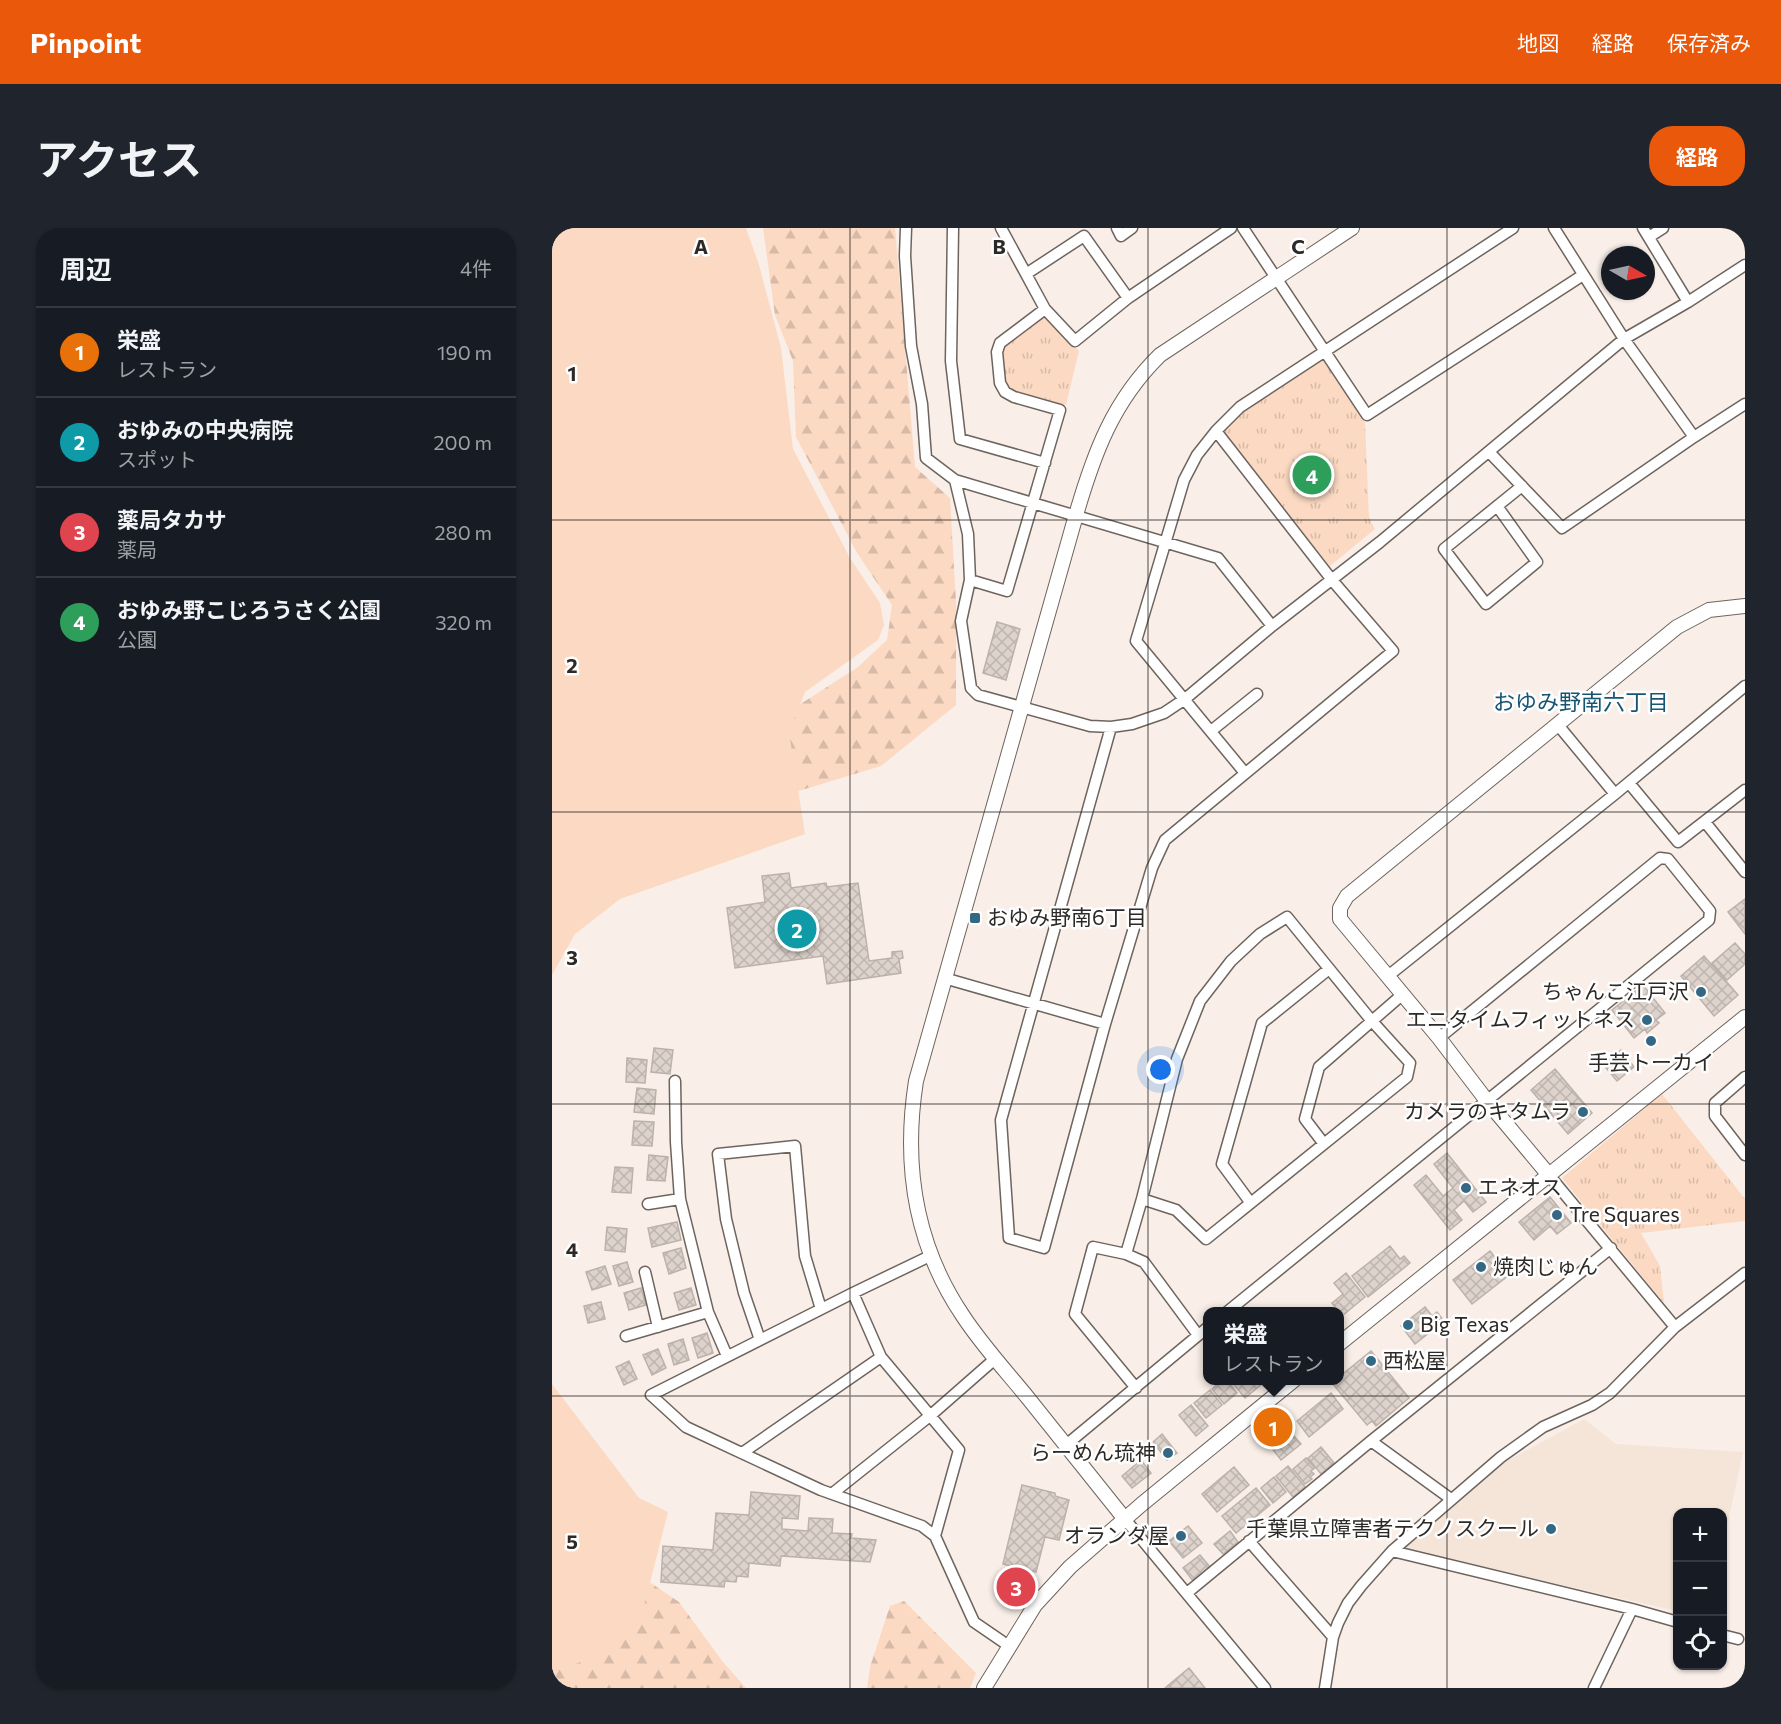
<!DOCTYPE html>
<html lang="ja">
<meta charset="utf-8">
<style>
body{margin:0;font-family:Commissioner,"Noto Sans JP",sans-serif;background:#20242c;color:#f1f3f6}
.controls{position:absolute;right:18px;bottom:18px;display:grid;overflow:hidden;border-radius:12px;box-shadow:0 2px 4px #0004}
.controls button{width:54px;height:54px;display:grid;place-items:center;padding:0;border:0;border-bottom:2px solid #363941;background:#171b24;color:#f1f3f6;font:30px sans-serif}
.compass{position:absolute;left:1049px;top:18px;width:54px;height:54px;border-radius:50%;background:#171b24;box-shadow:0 2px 4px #0004;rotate:99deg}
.you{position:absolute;left:609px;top:842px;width:21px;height:21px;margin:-15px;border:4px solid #fff;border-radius:50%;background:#1a73e8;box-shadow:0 0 0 9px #1a73e833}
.badge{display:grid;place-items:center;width:39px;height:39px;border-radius:50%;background:#ea580c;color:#fff;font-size:20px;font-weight:700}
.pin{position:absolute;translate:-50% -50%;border:3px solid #fff;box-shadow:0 2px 6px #0006}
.popup{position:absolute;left:651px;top:1079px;width:141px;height:78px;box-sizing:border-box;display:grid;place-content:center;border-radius:12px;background:#171b24;filter:drop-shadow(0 2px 4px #0005);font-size:20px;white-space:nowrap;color:#9ea1a6}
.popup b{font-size:22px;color:#f1f3f6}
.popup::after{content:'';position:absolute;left:50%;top:100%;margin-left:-12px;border:12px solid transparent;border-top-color:#171b24}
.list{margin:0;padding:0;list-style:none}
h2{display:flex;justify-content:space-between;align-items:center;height:78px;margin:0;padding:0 24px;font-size:26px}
h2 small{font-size:20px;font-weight:400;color:#9ea1a6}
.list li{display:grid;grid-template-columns:39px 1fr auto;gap:18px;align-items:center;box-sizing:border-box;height:90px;padding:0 24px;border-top:2px solid #363941}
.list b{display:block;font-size:22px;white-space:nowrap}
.list p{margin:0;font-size:20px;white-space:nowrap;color:#9ea1a6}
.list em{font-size:20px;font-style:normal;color:#9ea1a6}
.icon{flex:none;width:33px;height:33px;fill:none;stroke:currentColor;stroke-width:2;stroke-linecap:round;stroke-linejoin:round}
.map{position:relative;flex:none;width:1193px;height:1460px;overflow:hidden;border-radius:24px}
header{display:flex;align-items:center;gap:36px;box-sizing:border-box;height:84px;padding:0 30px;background:#ea580c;color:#fff}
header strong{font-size:28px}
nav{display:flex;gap:33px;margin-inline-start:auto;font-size:21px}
.intro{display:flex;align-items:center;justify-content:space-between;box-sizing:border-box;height:144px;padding:0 36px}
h1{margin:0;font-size:42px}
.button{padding:15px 27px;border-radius:24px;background:#ea580c;color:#fff;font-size:21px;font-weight:700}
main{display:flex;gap:36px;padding:0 36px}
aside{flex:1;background:#171b24;border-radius:24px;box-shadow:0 2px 4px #0004}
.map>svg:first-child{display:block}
.built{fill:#f5e4d8}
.grass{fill:url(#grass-tufts)}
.forest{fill:url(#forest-firs)}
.pitch{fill:#fbd9c2}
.building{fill:url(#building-cross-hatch);stroke:#bcb2ab;stroke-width:1.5}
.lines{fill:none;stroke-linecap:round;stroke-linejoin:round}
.minor-casing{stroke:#6d645e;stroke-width:13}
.tertiary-casing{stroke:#6d645e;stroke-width:16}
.minor{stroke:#fff;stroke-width:10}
.tertiary{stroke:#fff;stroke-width:14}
.grid{fill:none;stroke:#2d2926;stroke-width:1.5;stroke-opacity:0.55}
.poi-dot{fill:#346784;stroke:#fefefe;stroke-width:2}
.labels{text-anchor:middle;stroke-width:5;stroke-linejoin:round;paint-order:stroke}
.poi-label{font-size:21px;fill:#2d2926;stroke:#fefefe;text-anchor:start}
.neighbourhood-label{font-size:22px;fill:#175575;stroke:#fefefe}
.grid-label{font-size:20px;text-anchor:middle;font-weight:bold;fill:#2d2926;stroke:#fefefe;stroke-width:5;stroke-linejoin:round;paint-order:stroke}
</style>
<header>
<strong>Pinpoint</strong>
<nav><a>地図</a><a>経路</a><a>保存済み</a></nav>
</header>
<div class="intro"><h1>アクセス</h1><a class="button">経路</a></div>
<main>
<aside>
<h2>周辺<small>4件</small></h2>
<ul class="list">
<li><span class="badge" style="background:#e8710a">1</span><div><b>栄盛</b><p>レストラン</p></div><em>190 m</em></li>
<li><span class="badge" style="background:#0f9aa8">2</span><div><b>おゆみの中央病院</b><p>スポット</p></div><em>200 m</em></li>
<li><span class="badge" style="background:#e0444e">3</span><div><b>薬局タカサ</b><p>薬局</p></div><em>280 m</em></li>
<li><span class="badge" style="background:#2e9e5b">4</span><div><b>おゆみ野こじろうさく公園</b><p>公園</p></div><em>320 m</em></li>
</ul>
</aside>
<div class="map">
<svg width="1193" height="1460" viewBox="0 0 1193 1460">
<defs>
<pattern id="grass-tufts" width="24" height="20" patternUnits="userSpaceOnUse" patternTransform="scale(1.5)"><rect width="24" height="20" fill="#fbd9c2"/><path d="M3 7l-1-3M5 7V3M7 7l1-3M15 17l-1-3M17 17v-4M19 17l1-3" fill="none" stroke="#d7baa7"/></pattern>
<pattern id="forest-firs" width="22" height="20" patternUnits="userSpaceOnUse" patternTransform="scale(1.5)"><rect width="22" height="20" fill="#fbd9c2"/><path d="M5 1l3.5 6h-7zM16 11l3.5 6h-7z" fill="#d7baa7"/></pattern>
<pattern id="building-cross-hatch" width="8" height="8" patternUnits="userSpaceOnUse" patternTransform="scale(1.5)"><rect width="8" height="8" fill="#ddd3cc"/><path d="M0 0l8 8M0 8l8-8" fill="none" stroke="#beb5af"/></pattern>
</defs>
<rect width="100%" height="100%" fill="#f9efe8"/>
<!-- built -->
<path class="built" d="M1032 1191 1064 1216 1191 1224 1171 1318 1170 1284H1126L1125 1383 854 1322 853 1319 953 1234Z"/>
<!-- grass -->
<path class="grass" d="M491 89 497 90 527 123 514 177 456 161 449 128 451 117Z
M771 129 813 195 817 290 823 301 778 338 670 204 694 179Z
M1110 866 1193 971V993L1089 1005 1108 1038 1112 1075 1010 950Z"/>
<!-- forest -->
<path class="forest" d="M211 0H343L363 239 398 270 404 374V477L329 538 207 575 247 477 306 439 335 412 340 377 305 325 244 209 241 133 223 87Z
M0 1299 47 1320 127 1374 171 1434 194 1460H0Z
M352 1373 424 1445 418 1460H315L318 1439 338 1378Z"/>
<!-- pitch -->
<path class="pitch" d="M0 0H194L207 37 229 120 241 221 298 330 328 375 332 397 326 412 253 464 237 504 253 606 68 671 23 706 0 747Z
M0 1156 87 1270 116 1284 91 1382 57 1424 0 1444Z"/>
<!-- building -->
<path class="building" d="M445 394 468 401 454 452 431 445Z
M237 645 239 660 274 655 275 659 306 655 317 733 340 730V724L350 723 351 730 347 731 349 745 275 756 271 728 183 740 175 680 213 674 210 648Z
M1193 671V706L1176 684Z
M1183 715 1193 726V736L1175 752 1160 735Z
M1152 728 1186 767 1162 788 1129 748Z
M1091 757 1113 785 1104 792 1107 795 1095 805 1093 801 1082 810 1060 782Z
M102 820 121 822 118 846 99 844Z
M1069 822 1082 839 1065 853 1051 836Z
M75 830 95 832 93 855 74 854Z
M1003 841 1040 885 1016 906 979 862Z
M85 860 104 862 102 886 82 884Z
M82 893 102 894 100 918 80 917Z
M895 925 934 974 921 984 912 973 902 982 910 992 898 1002 862 957 874 947 891 968 901 960 882 936Z
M97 927 116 929 113 953 95 952Z
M63 939 81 940 79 965 60 964Z
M998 969 1019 995 1005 1006 998 998 982 1012 967 994Z
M125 994 129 1012 100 1019 96 1000Z
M55 999 75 1001 73 1024 53 1022Z
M838 1018 848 1031 852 1028 858 1035 816 1069 800 1048Z
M129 1020 134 1040 117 1046 111 1025Z
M938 1023 957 1047 920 1076 901 1052Z
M75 1034 81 1054 67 1058 61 1038Z
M53 1038 59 1056 40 1062 34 1044Z
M794 1045 813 1069 790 1088 780 1075 791 1066 782 1055Z
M89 1060 94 1077 77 1082 72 1065Z
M139 1060 144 1077 127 1082 122 1065Z
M49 1074 53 1091 36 1095 32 1078Z
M873 1079 880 1088 885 1084 892 1093 863 1116 849 1098Z
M155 1105 161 1125 146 1130 140 1110Z
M131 1111 137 1132 122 1137 116 1116Z
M106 1121 114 1140 100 1147 91 1127Z
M819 1123 857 1170 824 1198 820 1193 815 1197 780 1155 787 1152V1149Z
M77 1133 85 1151 72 1157 64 1139Z
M670 1152H675L685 1165 672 1176 660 1161Z
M678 1152H709L711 1155 693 1170Z
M658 1162 670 1177 654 1190 642 1175Z
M779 1165 791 1181 757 1209 745 1193Z
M639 1177 656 1198 644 1208 627 1187Z
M722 1194 737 1212 742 1208 749 1216 729 1232 708 1205Z
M610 1206 625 1225 615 1232 601 1214Z
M769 1219 782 1235 769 1246 756 1230Z
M754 1230 763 1240 759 1243 762 1246 758 1249 760 1251 753 1256 741 1241Z
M589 1232 599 1245 580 1260 570 1248Z
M736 1238 753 1259 741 1269 724 1248Z
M682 1239 697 1257 665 1284 650 1266Z
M722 1249 734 1264 721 1275 709 1260Z
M470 1257 503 1265V1268L517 1272 507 1312 493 1309 484 1344 451 1336Z
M704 1260 718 1277 684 1305 670 1288Z
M199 1264 248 1268 246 1291 230 1290V1301L256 1303 257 1290 281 1291 280 1305 300 1306 299 1310 324 1312 318 1334 229 1328 228 1338 197 1335 196 1349 185 1348 184 1354 173 1353 172 1359 109 1354 111 1318 161 1322 164 1285 197 1287Z
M636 1298 650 1315 631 1330 617 1313Z
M678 1303 686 1314 671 1326 662 1316Z
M648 1327 658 1339 641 1353 631 1340Z
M455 1341 473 1355 462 1369 444 1354Z
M637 1440 653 1460H613Z"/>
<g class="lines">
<defs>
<path id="minor" d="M354 0 353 28 359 118 370 176 374 230 403 252 666 330 720 398
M401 0 399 133 408 211 493 235
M449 0 493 81 523 113 576 70 679 0
M565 0 569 8 580 0
M691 0 815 187 1031 47
M1002 0 1072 111 1142 209
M1091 0 1136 74
M1097 9 1111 0
M474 46 532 8 576 70
M938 225 1010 300 1142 209 1193 176
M403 252 416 306 418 352 409 393 419 460 426 467 538 498 559 499 580 496 612 485 633 471 720 398 828 314 1072 111 1136 74 1193 37
M945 278 985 334 934 376 892 321 970 258
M418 352 455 363 508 182 462 169 453 164 448 155 445 124 448 115 493 81
M1006 497 1063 566
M559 499 449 892 457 1010 492 1020 553 796 600 640 613 612 841 423 780 352 664 203
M659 503 705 466
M693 545 584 413 632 252 645 227 664 203 688 179 961 0
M1077 555 1126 614 1193 562
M1153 594 1193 644
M836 748 1063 566 1193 458
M392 750 553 796
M1193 849 1163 875V888L1193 927
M123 853 124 914 128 971 156 1084 175 1128
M772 916 753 891 767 839 851 766
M996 946 1123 1099
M590 971 624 982 654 1011 855 849 858 835 819 792 735 689 708 706 679 733 648 773 625 831 590 971 574 1026 592 1034 646 1107
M698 974 670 936 710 795 777 741
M96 976 128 971
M574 1026 541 1019 523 1086 584 1160
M380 1027 301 1065 99 1167 134 1199 269 1262 370 1298 383 1308 422 1394 457 1418
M93 1044 106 1099
M301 1065 329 1129 407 1222 383 1308
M675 1084 1157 692 1158 683 1116 631 1108 630 887 810
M74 1108 156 1084
M208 1112 192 1065 174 991 166 926 243 918 253 1028 269 1081
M819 1213 899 1271
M514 1217 655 1100
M190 1225 329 1129
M281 1265 379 1187 444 1130
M572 1290 713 1460
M697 1313 781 1409
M840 1323 1080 1381 1126 1394
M635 1365 819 1213 1059 1020
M1170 1407 1186 1411
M773 1460 781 1409 786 1395 796 1375 809 1358 840 1323 949 1229 991 1199 1040 1177 1058 1165 1123 1099 1193 1045
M1042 1460 1080 1381"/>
<path id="tertiary" d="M996 946 935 873 887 810 788 691V680L795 668 1125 399 1157 382 1193 378
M787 1116 1193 789
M572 1290C540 1250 508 1210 476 1170 454 1143 430 1117 411 1088 363 1017 351 936 364 853L524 287C542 225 561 173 608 127L800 0
M432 1460 483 1377 518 1339 590 1276 742 1152"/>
</defs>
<!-- minor casing -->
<use href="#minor" class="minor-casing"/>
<!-- tertiary casing -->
<use href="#tertiary" class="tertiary-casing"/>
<!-- minor -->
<use href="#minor" class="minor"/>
<!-- tertiary -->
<use href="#tertiary" class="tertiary"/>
</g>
<!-- grid -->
<path class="grid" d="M298 0V1460M596 0V1460M895 0V1460M0 292H1193M0 584H1193M0 876H1193M0 1168H1193"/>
<!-- markers -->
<g class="poi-dot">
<rect x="417" y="684" width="12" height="12" rx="3"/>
<circle cx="1149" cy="764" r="6"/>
<circle cx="1095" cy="792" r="6"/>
<circle cx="1099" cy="813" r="6"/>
<circle cx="1031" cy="884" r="6"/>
<circle cx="914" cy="960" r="6"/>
<circle cx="1005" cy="987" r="6"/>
<circle cx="929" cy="1039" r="6"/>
<circle cx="856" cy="1097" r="6"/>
<circle cx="819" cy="1133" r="6"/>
<circle cx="616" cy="1225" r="6"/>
<circle cx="999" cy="1301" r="6"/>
<circle cx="629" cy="1308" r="6"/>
</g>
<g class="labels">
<!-- poi labels -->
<g class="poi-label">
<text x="435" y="697">おゆみ野南6丁目</text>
<text x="1137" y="771" text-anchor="end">ちゃんこ江戸沢</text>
<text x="1083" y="799" text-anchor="end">エニタイムフィットネス</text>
<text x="1099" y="842" text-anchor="middle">手芸トーカイ</text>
<text x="1019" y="891" text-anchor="end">カメラのキタムラ</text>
<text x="926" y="967">エネオス</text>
<text x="1017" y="994">Tre Squares</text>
<text x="941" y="1046">焼肉じゅん</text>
<text x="868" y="1104">Big Texas</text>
<text x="831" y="1140">西松屋</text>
<text x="604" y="1232" text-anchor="end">らーめん琉神</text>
<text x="987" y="1308" text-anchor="end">千葉県立障害者テクノスクール</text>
<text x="617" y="1315" text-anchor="end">オランダ屋</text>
</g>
<!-- neighbourhood labels -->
<g class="neighbourhood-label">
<text x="1029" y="482">おゆみ野南六丁目</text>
</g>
</g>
<g class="grid-label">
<text x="149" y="26">A</text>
<text x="447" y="26">B</text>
<text x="746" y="26">C</text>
<text x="20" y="153">1</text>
<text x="20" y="445">2</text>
<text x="20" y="737">3</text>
<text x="20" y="1029">4</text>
<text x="20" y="1321">5</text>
</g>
</svg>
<div class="controls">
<button>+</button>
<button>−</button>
<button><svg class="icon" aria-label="locate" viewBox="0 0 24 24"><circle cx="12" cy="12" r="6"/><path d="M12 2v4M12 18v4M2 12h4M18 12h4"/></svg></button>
</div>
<svg class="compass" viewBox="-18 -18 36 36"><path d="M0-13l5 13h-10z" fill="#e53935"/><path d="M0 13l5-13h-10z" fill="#9ea1a6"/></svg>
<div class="you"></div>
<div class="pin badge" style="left:721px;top:1199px;background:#e8710a">1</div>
<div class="popup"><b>栄盛</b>レストラン</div>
<div class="pin badge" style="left:245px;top:701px;background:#0f9aa8">2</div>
<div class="pin badge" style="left:464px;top:1359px;background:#e0444e">3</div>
<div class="pin badge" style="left:760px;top:247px;background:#2e9e5b">4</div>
</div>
</main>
